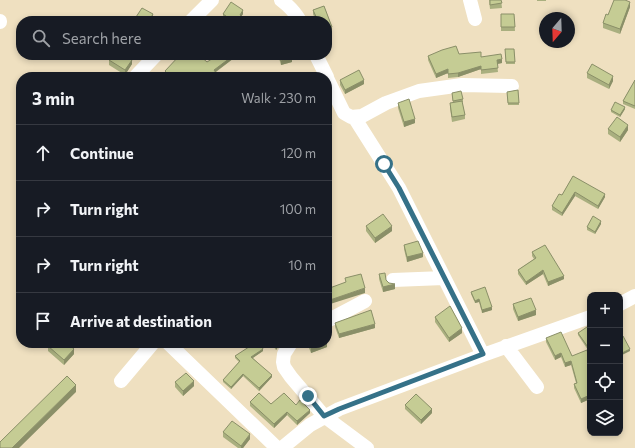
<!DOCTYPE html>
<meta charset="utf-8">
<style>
body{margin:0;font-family:Commissioner,sans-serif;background:#242831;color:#f1f3f6}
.controls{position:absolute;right:12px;bottom:12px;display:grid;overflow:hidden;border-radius:8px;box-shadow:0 2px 6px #0003}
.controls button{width:36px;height:36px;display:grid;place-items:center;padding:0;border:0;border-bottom:1px solid #363941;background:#171b24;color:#f1f3f6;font:20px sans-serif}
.compass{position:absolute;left:539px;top:12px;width:36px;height:36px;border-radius:50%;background:#171b24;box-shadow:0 2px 6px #0003;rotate:199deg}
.stop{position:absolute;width:12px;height:12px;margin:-9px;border:3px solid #357188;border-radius:50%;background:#fff}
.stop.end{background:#357188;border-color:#fff;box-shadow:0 1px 4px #0008}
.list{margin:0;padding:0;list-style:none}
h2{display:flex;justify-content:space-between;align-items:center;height:52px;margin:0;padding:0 16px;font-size:17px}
h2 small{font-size:13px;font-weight:400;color:#9ea1a6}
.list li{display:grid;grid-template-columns:26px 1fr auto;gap:12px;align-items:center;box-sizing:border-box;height:56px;padding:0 16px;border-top:1px solid #363941}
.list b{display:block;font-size:15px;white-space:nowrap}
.list em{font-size:13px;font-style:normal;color:#9ea1a6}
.icon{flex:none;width:22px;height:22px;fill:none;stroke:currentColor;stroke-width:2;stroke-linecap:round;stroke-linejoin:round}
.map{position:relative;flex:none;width:635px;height:448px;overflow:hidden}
.search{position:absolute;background:#171b24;box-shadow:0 2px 6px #0003;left:16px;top:16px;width:316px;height:44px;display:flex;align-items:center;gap:10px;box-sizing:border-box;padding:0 14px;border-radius:16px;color:#9ea1a6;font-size:15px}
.panel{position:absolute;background:#171b24;box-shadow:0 2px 6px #0003;left:16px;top:72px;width:316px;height:276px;border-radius:16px}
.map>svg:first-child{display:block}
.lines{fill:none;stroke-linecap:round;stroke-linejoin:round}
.minor{stroke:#fff;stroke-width:14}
.wall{fill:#a9af7f}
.shaded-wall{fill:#8a8f68}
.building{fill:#c5cc94;stroke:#8a8f68}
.route{stroke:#357188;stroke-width:5}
</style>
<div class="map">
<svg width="635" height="448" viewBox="0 0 635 448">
<rect width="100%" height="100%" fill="#efe0c0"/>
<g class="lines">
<!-- minor -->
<path class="minor" d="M281 0C289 6 295 12 300 21
M470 0 475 19
M0 21V22
M191 21 212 0
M316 55 327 77
M135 77 156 55
M327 78 344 113 351 117 362 116 386 103 419 91 462 85 512 86
M354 117 399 188 483 355
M393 280 444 278
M620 304 635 296
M327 321 365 301
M168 343 277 448
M291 343 284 354 283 362 284 367 291 377 324 416 367 448
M506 346 537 387
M121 381 153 343
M282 448 310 425 339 409 483 355 590 317"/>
</g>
<!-- wall -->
<path class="wall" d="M489 0H501L502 8 490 9Z
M537 0H546V1H537Z
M324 6 332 27V32L327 34V21H316L313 14V10Z
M630 7 620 34 603 28V23L608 15Z
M223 14H243L241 16 246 21H227L223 18Z
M501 14H514L515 31H501Z
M136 17H153L150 21H139L136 19Z
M505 49H514L515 64H506Z
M459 54 481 57 502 63 497 64 498 72 481 74V69L458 77 448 78V73L436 78 428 60V56Z
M278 55H291L292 62 281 65Z
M234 58 216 72 219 77H168L165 74V71L207 62Z
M109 60 132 64 125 75 109 65Z
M587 73 613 81 609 89 587 78Z
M340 80 364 84 345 94 340 85Z
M635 80V109L623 104V101Z
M518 90 519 105H508L507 92Z
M452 93 463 99V102H462L465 115V119L452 122 450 108V103H453Z
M398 103 415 123 404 127 398 108Z
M21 109V120L18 118V114Z
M625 109 620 117 611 112V110Z
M608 129 628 130 620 142 608 134Z
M573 176 605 197 598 209 575 196 562 216 552 210V206L562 195Z
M601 224 595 234 587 230V227Z
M366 226 392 231 375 243 366 231Z
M404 245 423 257 407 262 404 249Z
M532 252 564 279 548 286 543 274 526 285 518 274V270L534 259 532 256Z
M379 274 386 280 395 289 383 292 379 279Z
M471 292 492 310 482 313 479 302 475 303 471 294Z
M513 304 536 315 518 321 513 309Z
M435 317 462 333 449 342 435 322Z
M335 323 375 328 339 338 335 327Z
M590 326V353L578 335V333Z
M546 338 572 356 590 363V399L581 403 574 388V384L576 383 571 365 565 367 561 357 555 360 546 342Z
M271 343H281L276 350Z
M307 343H327V347L311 353Z
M48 346 74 354 64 365 48 351Z
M263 351 253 358 272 377 259 391 243 376 231 389 223 382V380L239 362 235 358V356Z
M175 382 194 386 183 396 175 387Z
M250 402 271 404 296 405 310 413 297 425 287 415 274 428 250 406Z
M405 405 432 413 421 424 405 409Z
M223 432 250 439 243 448H238L223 437Z"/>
<!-- shaded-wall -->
<path class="shaded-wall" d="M630 2V7L620 34V29Z
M243 10V14L240 19V15Z
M153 14V17L150 21H149Z
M332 27V32L327 34V29Z
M234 55V58L214 73V70Z
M292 57V62L281 65V61Z
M502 59V63L497 64V60Z
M132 60V64L125 75V70Z
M481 66V69L458 77V73Z
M448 69V73L436 78V74Z
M613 76V81L609 89V85Z
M364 80V84L345 94V90Z
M625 107V109L620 117V115Z
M415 119V123L404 127V122Z
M628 125V130L620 142V137Z
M575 192V196L562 216V213Z
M605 194V197L598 209V206Z
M601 221V224L595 234V232Z
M392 226V231L375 243V238Z
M423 253V257L407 262V257Z
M543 270V274L526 285V282Z
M564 276V279L548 286V282Z
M395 284V289L383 292V287Z
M365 288V293L327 305V301Z
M479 299V302L475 303V301Z
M492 307V310L482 313V310Z
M536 310V315L518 321V317Z
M375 324V328L339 338V334Z
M462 328V333L449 342V338Z
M279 343H281L276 350V348Z
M325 343H327V347L311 353V348Z
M74 349V354L64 365V360Z
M263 349V351L251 359V357Z
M630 349V351L622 355V353Z
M561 353V357L555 360V356Z
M571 361V365L565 367V363Z
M243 374V376L231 389V387Z
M272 375V377L259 391V388Z
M194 381V386L183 396V391Z
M76 385V392L19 448H12Z
M590 395V399L581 403V399Z
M432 409V413L421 424V420Z
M310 410V413L297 425V421Z
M287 412V415L274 428V424Z
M250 434V439L243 448H241V446Z"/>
<!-- building -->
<path class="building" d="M490 0H501L502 3 490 5Z
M614 0H625L630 2 620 29 603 23 606 14 608 15Z
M231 2 243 10 240 15 246 21H233L223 14Z
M324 6 332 27 327 29V21H318L313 10Z
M142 8 153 14 149 21H143L136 17Z
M501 14H514L515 27H501Z
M271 18 274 21H268Z
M456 46 459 54 481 52V57L501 54 502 59 497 60 498 68 481 70V66L458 73 448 74V69L436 74 428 56 442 50Z
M505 49H514L515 62H506Z
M113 55H125L132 60 125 70 109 60Z
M180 55H199L207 62 218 55H234L214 70 219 77H206L205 76 204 77H191L189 75 188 77H168L170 76 165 71Z
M279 55H291L292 57 281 61Z
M592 64 613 76 609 85 587 73Z
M359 70 364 80 345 90 340 80Z
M635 80V106L623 101Z
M518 90 519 103H508L507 92Z
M461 91 463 99 453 101 452 93Z
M409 99 415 119 404 122 398 103Z
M462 101 465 115 452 117 450 103Z
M615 102 625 107 620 115 611 110Z
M21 109V116L18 114Z
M617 117 628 125 620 137 608 129Z
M573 176 605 194 598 206 575 192 562 213 552 206 559 194 562 195Z
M383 214 392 226 375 238 366 226Z
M593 216 601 221 595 232 587 227Z
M418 241 423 253 407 257 404 245Z
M545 245 564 276 548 282 543 270 526 282 518 270 536 258 532 252Z
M385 273 386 280 389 283 395 284 383 287 379 274Z
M361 274 365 288 327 301V289L346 282 345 278Z
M485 287 492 307 482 310 479 299 475 301 471 292Z
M531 298 536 310 518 317 513 304Z
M450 306 462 328 449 338 435 317Z
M371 310 375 324 339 334 335 323Z
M590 325V350L578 333Z
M561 332 572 356 587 350 590 363V370H589L590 373V395L581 399 574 384 577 383 571 361 565 363 561 353 555 356 546 338Z
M623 336 630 349 622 353 620 350V338Z
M52 343H67L74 349 64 360 48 346Z
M255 343H260L263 349 251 357 272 375 259 388 243 374 231 387 223 380 240 361 235 356Z
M273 343H279L276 348Z
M309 343H325L311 348Z
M186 373 194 381 183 391 175 382Z
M67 376 76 385 12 448H0V442Z
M259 393 271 404 284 393 296 405 300 400 310 410 297 421 287 412 274 424 250 402Z
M416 394 432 409 421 420 405 405Z
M232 421 250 434 241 446 223 432Z"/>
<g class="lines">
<!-- route -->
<path class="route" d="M308 396 324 416 339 409 483 354 399 188 384 164"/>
</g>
</svg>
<div class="controls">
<button>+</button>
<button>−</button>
<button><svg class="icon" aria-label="locate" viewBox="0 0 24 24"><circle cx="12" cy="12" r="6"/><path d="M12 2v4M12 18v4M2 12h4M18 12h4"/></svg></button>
<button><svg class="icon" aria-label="layers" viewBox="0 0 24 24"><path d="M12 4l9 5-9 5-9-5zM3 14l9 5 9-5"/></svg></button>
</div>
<svg class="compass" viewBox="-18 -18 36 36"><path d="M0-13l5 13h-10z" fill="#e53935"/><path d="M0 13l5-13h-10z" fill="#9ea1a6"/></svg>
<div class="stop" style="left:384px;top:164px"></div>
<div class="stop end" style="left:308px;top:396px"></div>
<div class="search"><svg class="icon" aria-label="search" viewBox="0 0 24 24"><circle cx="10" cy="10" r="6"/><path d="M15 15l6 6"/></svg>Search here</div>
<section class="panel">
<h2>3 min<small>Walk · 230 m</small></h2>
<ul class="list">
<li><svg class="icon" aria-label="ahead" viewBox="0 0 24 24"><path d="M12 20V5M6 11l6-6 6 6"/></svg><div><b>Continue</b></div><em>120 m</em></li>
<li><svg class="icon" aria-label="right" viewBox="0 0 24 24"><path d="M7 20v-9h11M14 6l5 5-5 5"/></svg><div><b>Turn right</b></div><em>100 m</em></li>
<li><svg class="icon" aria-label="right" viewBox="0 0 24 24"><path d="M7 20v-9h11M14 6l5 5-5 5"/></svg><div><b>Turn right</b></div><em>10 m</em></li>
<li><svg class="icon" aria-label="arrive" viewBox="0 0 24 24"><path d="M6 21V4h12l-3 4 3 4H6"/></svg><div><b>Arrive at destination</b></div></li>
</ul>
</section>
</div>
